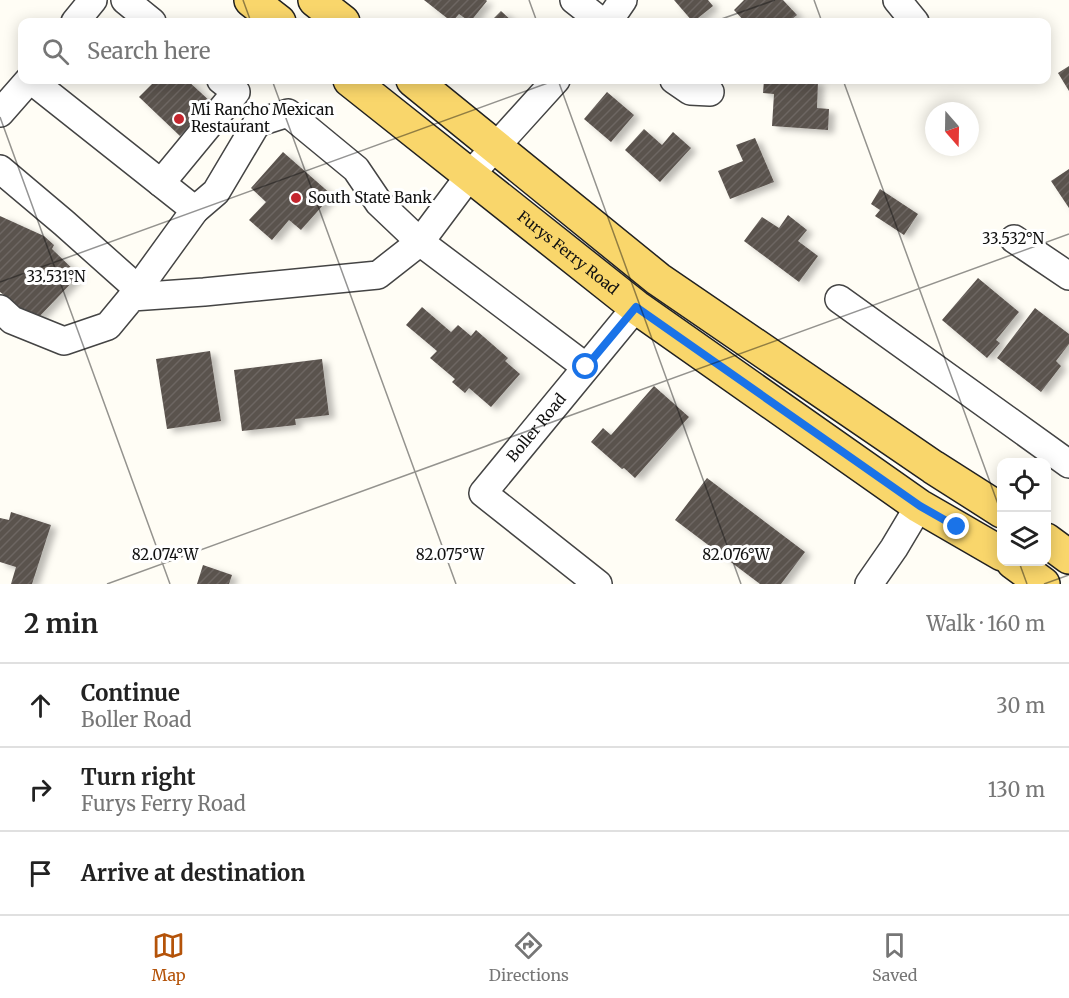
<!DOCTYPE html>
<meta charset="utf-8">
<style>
body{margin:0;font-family:Merriweather,serif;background:#f6f6f6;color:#222}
.controls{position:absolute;right:18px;bottom:18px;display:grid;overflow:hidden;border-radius:12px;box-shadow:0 3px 15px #0003}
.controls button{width:54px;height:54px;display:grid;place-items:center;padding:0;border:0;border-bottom:2px solid #e0e0e0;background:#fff;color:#222;font:30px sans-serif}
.compass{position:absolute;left:925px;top:102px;width:54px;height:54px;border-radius:50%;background:#fff;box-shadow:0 3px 15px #0003;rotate:160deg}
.stop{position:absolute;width:18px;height:18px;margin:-14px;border:4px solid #1a73e8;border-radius:50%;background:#fff}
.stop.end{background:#1a73e8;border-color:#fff;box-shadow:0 2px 6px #0008}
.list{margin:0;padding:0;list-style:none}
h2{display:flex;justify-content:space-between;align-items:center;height:78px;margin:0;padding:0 24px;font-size:26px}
h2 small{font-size:20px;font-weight:400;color:#767676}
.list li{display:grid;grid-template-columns:39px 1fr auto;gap:18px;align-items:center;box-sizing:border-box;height:84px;padding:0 24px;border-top:2px solid #e0e0e0}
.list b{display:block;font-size:22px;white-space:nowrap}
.list p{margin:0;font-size:20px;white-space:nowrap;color:#767676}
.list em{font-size:20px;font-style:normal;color:#767676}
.icon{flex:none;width:33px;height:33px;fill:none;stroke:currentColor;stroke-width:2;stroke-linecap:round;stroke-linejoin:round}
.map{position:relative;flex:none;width:1069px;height:584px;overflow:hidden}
.search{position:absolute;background:#fff;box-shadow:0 3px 15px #0003;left:18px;right:18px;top:18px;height:66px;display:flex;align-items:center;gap:15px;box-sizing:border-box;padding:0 21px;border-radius:12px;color:#767676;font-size:22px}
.sheet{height:330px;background:#fff}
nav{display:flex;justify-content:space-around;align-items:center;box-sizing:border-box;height:84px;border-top:2px solid #e0e0e0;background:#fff;font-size:16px;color:#767676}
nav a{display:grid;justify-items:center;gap:3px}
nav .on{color:#b45309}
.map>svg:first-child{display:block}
.building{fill:url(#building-hatch);filter:url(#shadow)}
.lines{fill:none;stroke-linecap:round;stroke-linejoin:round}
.minor-casing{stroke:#444;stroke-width:30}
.major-casing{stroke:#222;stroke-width:36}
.minor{stroke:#fff;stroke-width:27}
.major{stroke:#f9d66b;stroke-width:33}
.route{stroke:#1a73e8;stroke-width:8}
.ticks{fill:none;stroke:#111;stroke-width:1.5;stroke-opacity:0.45}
.poi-dot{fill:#c4262e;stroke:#fff;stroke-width:2}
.labels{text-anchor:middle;stroke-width:6;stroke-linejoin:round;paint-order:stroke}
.poi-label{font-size:15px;fill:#111;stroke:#fff;text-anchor:start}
.street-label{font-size:15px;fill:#111;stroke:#fff}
.ticks-label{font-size:15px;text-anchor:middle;fill:#111;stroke:#fff;stroke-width:6;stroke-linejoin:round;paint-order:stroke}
</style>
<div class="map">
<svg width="1069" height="584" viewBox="0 0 1069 584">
<defs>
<pattern id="building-hatch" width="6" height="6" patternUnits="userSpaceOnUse" patternTransform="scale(1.5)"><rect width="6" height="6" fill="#5a524d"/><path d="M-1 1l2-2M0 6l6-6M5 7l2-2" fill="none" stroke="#6d6662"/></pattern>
<filter id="shadow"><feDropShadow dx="6" dy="3.5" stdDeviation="3" flood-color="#0004"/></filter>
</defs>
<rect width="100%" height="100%" fill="#fffdf5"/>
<!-- building -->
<path class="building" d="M424 0H486L487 1 470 22 459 14 452 22Z
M674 0H708L713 6 693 22Z
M744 0H783L797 15 788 22H745L734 10Z
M501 11 513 22H490Z
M1069 66V91L1058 73Z
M156 80H187L212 103 180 136 139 97Z
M764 80 818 81 817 108 829 109 828 130 772 126 774 94 763 93Z
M607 92 634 115 611 142 584 119Z
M644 129 662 145 673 132 691 148 660 182 625 150Z
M755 138 774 182 730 199 718 171 743 161 736 145Z
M283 152 332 195 301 230 289 220 272 240 249 220 266 202 251 188Z
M1069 169V208L1051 181Z
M880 189 918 214 904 235 875 216 880 210 871 204Z
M788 215 807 230 798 241 818 256 799 282 744 241 762 217 779 228Z
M0 216 44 236 54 245 52 249 79 275 36 320 0 292Z
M978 278 1019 312 996 340 1000 343 987 358 942 320Z
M422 307 451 332 458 325 471 336 476 330 508 358 505 361 520 374 491 407 469 388 465 393 452 382 455 379 430 358 437 351 406 325Z
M1035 308 1069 334V344L1056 361 1061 366 1041 392 997 358Z
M210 351 221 421 167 429 156 359Z
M322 359 329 415 295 419 296 425 242 431 234 370Z
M654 386 689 417 635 478 624 468 622 469 591 442 603 428 611 435Z
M707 478 805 552 781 584H760L675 520Z
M11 512 51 525 32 584H11L16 567 0 562V518L9 520Z
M203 565 232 575 229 584H197Z"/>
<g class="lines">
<defs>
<g id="minor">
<path d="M125 0 152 22"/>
<path d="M574 0 602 22"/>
<path d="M897 0 915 22"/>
<path d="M75 22 93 0"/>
<path d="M608 22 623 0"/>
<path d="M31 80 195 210 216 192 257 123 288 113 356 169 379 203 420 242 586 367"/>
<path d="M674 80 690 91 710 92"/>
<path d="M0 113 29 80"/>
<path d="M0 169 64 223 138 289"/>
<path d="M161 183 236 92 221 80"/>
<path d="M1014 239 1069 276"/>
<path d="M132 297 195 210"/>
<path d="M839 299 1069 464"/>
<path d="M0 309 12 320 64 341 108 326 132 297 204 292 378 275 420 242 470 175 556 80"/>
<path id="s1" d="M598 584 483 493 636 307"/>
<path d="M869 584 894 548 919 506"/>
</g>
<g id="major">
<path d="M251 0 279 22"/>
<path d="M315 0 343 22"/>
<path id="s2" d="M350 80 636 307 919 506 1002 554"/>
<path d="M413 80 658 279 933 467 1002 511"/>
<path d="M1046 540 1069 557"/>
<path d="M1013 562 1043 584"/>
</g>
</defs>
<!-- minor casing -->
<use href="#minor" class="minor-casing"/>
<!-- major casing -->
<use href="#major" class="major-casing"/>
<!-- minor -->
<use href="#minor" class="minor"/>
<!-- major -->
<use href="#major" class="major"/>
</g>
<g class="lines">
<!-- route -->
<path class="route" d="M586 367 636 307 920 506 957 527"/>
</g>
<!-- ticks -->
<path class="ticks" d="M243 0 251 22M529 0 537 22M814 0 822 22M713 22 775 0M272 80 456 584M558 80 741 584M843 80 1002 515M0 117 170 584M0 282 556 80M1019 562 1027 584M107 584 1069 234M1044 584 1069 575"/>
<!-- markers -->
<g class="poi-dot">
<circle cx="179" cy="119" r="6"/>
<circle cx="296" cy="198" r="6"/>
</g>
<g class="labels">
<!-- poi labels -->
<g class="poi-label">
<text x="191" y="115">Mi Rancho Mexican<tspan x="191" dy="17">Restaurant</tspan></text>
<text x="308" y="203">South State Bank</text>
</g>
<!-- street labels -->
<g class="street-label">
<text dy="5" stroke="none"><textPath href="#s2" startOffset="278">Furys Ferry Road</textPath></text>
<text dy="5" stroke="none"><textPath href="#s1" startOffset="231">Boller Road</textPath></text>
</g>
</g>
<g class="ticks-label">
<text x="1013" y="244">33.532°N</text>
<text x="56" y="282">33.531°N</text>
<text x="165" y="560">82.074°W</text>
<text x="450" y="560">82.075°W</text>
<text x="736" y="560">82.076°W</text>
</g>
</svg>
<div class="controls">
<button><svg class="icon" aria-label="locate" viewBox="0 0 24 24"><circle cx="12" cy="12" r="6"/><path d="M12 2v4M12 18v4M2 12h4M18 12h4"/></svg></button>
<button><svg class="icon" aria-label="layers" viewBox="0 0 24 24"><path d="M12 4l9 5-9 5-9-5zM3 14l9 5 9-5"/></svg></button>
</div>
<svg class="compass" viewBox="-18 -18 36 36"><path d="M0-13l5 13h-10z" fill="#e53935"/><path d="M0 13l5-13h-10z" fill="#767676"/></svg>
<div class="stop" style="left:586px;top:367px"></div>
<div class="stop end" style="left:957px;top:527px"></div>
<div class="search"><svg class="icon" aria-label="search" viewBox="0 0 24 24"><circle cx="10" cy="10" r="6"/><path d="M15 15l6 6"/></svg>Search here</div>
</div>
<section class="sheet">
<h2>2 min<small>Walk · 160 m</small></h2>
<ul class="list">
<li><svg class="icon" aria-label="ahead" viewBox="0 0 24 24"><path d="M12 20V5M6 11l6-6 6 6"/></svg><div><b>Continue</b><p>Boller Road</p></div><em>30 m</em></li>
<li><svg class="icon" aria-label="right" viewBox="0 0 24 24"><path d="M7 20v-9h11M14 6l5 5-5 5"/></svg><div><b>Turn right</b><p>Furys Ferry Road</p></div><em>130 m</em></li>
<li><svg class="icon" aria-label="arrive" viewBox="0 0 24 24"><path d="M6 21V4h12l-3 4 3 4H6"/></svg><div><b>Arrive at destination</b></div></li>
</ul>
</section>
<nav>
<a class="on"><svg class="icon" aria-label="map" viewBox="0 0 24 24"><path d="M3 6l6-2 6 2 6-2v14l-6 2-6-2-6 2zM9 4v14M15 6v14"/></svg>Map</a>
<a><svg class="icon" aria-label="directions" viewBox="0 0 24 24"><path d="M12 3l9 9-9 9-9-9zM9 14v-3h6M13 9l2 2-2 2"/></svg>Directions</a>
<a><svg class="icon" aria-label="saved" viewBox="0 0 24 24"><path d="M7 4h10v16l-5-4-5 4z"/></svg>Saved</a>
</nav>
